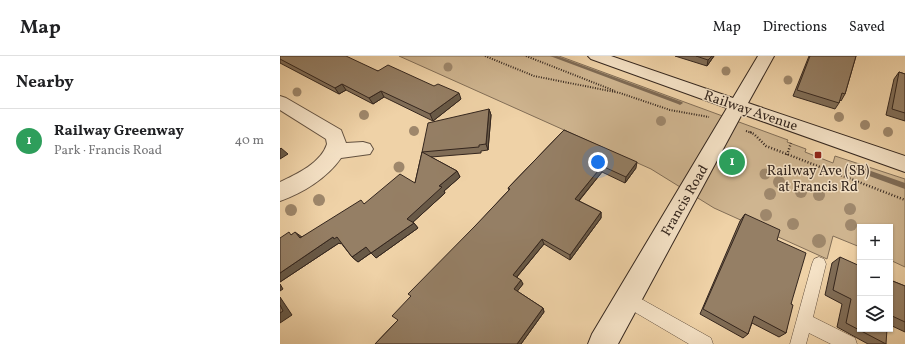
<!DOCTYPE html>
<meta charset="utf-8">
<style>
body{margin:0;font-family:Vollkorn,serif;background:#f6f6f6;color:#202124}
.controls{position:absolute;right:12px;bottom:12px;display:grid;overflow:hidden;border-radius:0px;box-shadow:0 1px 3px #0004}
.controls button{width:36px;height:36px;display:grid;place-items:center;padding:0;border:0;border-bottom:1px solid #e0e0e0;background:#fff;color:#202124;font:20px sans-serif}
.you{position:absolute;left:318px;top:106px;width:14px;height:14px;margin:-10px;border:3px solid #fff;border-radius:50%;background:#1a73e8;box-shadow:0 0 0 6px #1a73e833}
.badge{display:grid;place-items:center;width:26px;height:26px;border-radius:50%;background:#8f2418;color:#fff;font-size:13px;font-weight:700}
.pin{position:absolute;translate:-50% -50%;border:2px solid #fff;box-shadow:0 1px 4px #0006}
.list{margin:0;padding:0;list-style:none}
h2{display:flex;justify-content:space-between;align-items:center;height:52px;margin:0;padding:0 16px;font-size:17px}
h2 small{font-size:13px;font-weight:400;color:#757577}
.list li{display:grid;grid-template-columns:26px 1fr auto;gap:12px;align-items:center;box-sizing:border-box;height:64px;padding:0 16px;border-top:1px solid #e0e0e0}
.list b{display:block;font-size:15px;white-space:nowrap}
.list p{margin:0;font-size:13px;white-space:nowrap;color:#757577}
.list em{font-size:13px;font-style:normal;color:#757577}
.icon{flex:none;width:22px;height:22px;fill:none;stroke:currentColor;stroke-width:2;stroke-linecap:round;stroke-linejoin:round}
.map{position:relative;flex:none;width:625px;height:288px;overflow:hidden}
header{display:flex;align-items:center;gap:24px;box-sizing:border-box;height:56px;padding:0 20px;background:#fff;border-bottom:1px solid #e0e0e0}
header strong{font-size:19px}
nav{display:flex;gap:22px;margin-inline-start:auto;font-size:14px}
main{display:flex}
aside{flex:1;background:#fff}
.map>svg:first-child{display:block}
.green{fill:#cfb590;stroke:#826e57}
.lines{fill:none;stroke-linecap:round;stroke-linejoin:round}
.stream{fill:#7e6a54;fill-rule:evenodd}
.lane-casing{stroke:#635140;stroke-width:1}
.street-casing{stroke:#635140;stroke-width:2}
.secondary-casing{stroke:#34261e;stroke-width:2}
.path-far1{stroke:#34261e;stroke-width:2;stroke-dasharray:1 1.5;stroke-linecap:butt}
.path{stroke:#34261e;stroke-width:2.5;stroke-dasharray:1 2;stroke-linecap:butt}
.lane{fill:#f5e2c6;fill-rule:evenodd}
.street{fill:#f5e2c6;fill-rule:evenodd}
.secondary{fill:#f5e2c6;fill-rule:evenodd}
.tree{fill:#9e876b}
.wall{fill:#806d57;stroke:#34261e}
.shaded-wall{fill:#685947;stroke:#34261e}
.building{fill:#957f65;stroke:#34261e}
.poi-dot{fill:#8f2418;stroke:#f5e2c6;stroke-width:1.5}
.labels{text-anchor:middle;stroke-width:3;stroke-linejoin:round;paint-order:stroke}
.street-label{font-size:14px;fill:#34261e;stroke:#f5e2c6}
.poi-label{font-size:14px;fill:#34261e;stroke:#f5e2c6}
</style>
<header>
<strong>Map</strong>
<nav><a>Map</a><a>Directions</a><a>Saved</a></nav>
</header>
<main>
<aside>
<h2>Nearby<small></small></h2>
<ul class="list">
<li><span class="badge" style="background:#2e9e5b">1</span><div><b>Railway Greenway</b><p>Park · Francis Road</p></div><em>40 m</em></li>
</ul>
</aside>
<div class="map">
<svg width="625" height="288" viewBox="0 0 625 288">
<rect width="100%" height="100%" fill="#efd2a7"/>
<filter id="stains"><feTurbulence type="fractalNoise" baseFrequency=".005" numOctaves="4"/><feColorMatrix values="0 0 0 0 .2 0 0 0 0 .09 0 0 0 0 .02 0 0 0 .5 -.17"/></filter>
<radialGradient id="worn" r=".72"><stop offset=".6" stop-color="#630" stop-opacity="0"/><stop offset="1" stop-color="#630" stop-opacity=".3"/></radialGradient>
<!-- green -->
<path class="green" d="M119 0H279L508 84 507 86 526 93 525 96 553 107 555 100 625 123V211L610 204V171H580V191L553 180 547 203 434 152 371 113Z"/>
<g class="lines">
<!-- stream -->
<path class="stream" d="M270 0H277L402 46 403 47 400 49 398 48Z
M570 109H574L625 127V133L570 113 569 111Z"/>
<defs>
<path id="lane" d="M539 201 544 203 546 208 533 261 575 282 577 288H551L529 277 526 288H510L532 208 534 203Z
M347 235 431 282 433 288H409L341 248 339 243 341 238Z"/>
<path id="street" d="M0 40 6 42 61 74 66 87 83 86 90 88 93 93 90 98 61 102C47 122 23 137 0 145V126C17 118 41 107 47 88L46 83 0 54Z"/>
<path id="secondary" d="M308 0H331L453 42 478 0H494L468 47 625 100V116L462 58 338 288H308L312 278 447 52 311 3Z"/>
</defs>
<!-- lane casing -->
<use href="#lane" class="lane-casing"/>
<!-- street casing -->
<use href="#street" class="street-casing"/>
<!-- secondary casing -->
<use href="#secondary" class="secondary-casing"/>
<!-- path-far1 -->
<path class="path-far1" d="M205 0 254 20 340 37 390 54 429 61
M246 0 335 35
M466 75 472 77"/>
<!-- path -->
<path class="path" d="M470 76 474 78 486 90 625 144
M507 99 511 87"/>
<!-- lane -->
<use href="#lane" class="lane"/>
<!-- street -->
<use href="#street" class="street"/>
<!-- secondary -->
<use href="#secondary" class="secondary"/>
</g>
<!-- trees -->
<g class="tree">
<circle cx="168" cy="11" r="4.5"/>
<circle cx="446" cy="15" r="4.5"/>
<circle cx="508" cy="24" r="4.5"/>
<circle cx="17" cy="36" r="4.5"/>
<circle cx="84" cy="59" r="5"/>
<circle cx="559" cy="61" r="5"/>
<circle cx="381" cy="65" r="5"/>
<circle cx="585" cy="69" r="5"/>
<circle cx="134" cy="75" r="5"/>
<circle cx="608" cy="76" r="5"/>
<circle cx="119" cy="111" r="5.5"/>
<circle cx="485" cy="118" r="5.5"/>
<circle cx="499" cy="126" r="6"/>
<circle cx="521" cy="136" r="6"/>
<circle cx="490" cy="138" r="6"/>
<circle cx="539" cy="139" r="6"/>
<circle cx="39" cy="144" r="6"/>
<circle cx="570" cy="153" r="6"/>
<circle cx="11" cy="154" r="6"/>
<circle cx="486" cy="159" r="6"/>
<circle cx="513" cy="168" r="6"/>
<circle cx="571" cy="169" r="6"/>
<circle cx="539" cy="185" r="7"/>
</g>
<!-- wall -->
<path class="wall" d="M0 0 98 15 181 43 153 65 104 41 93 48 66 34 59 38 0 7Z
M395 0H434L427 10Z
M529 0H576L565 38 561 45 560 44 559 47 555 53 513 40Z
M619 16 625 18V65L606 59 614 23Z
M209 53 211 59 208 94 201 95V97L151 101 177 115 180 121 164 135 165 137 133 166 138 172 96 202 91 197 78 206 72 201 61 187 60 188 59 187 0 226 12 178 22 181 84 148 135 127 142 96Z
M284 74 356 112 345 127 322 116 299 145 321 156V162L290 204 264 188 237 221 243 228 237 235 263 252 264 256 241 288H95L118 264 131 240 229 134 228 132Z
M465 158 497 184 511 248 506 277 499 281 472 267 468 278 463 282 420 258 460 165Z
M560 201 606 288H588L557 271 562 248 545 239 552 207Z
M610 224 625 230V276L610 269Z"/>
<!-- shaded-wall -->
<path class="shaded-wall" d="M432 0H434L427 10 428 4Z
M62 28 66 34 59 38 55 32Z
M101 35 104 41 93 48 89 42Z
M179 37 181 43 153 65 150 58Z
M209 53 211 59 208 94 206 88Z
M1 92 8 98 0 103V93Z
M357 106 356 112 345 127 346 121Z
M322 110V116L296 148 295 143Z
M177 115 180 121 164 135 165 137 131 168 127 163 159 130Z
M321 156V162L290 204V199Z
M134 167 138 172 96 202 91 197Z
M15 176 22 181 20 182Z
M53 181H57L63 186 60 188 59 187 0 226V217Z
M262 183 264 188 235 223 233 219Z
M86 191 92 196 78 206 72 201Z
M241 224 243 228 236 237 234 233Z
M0 228 3 233 0 235Z
M0 241 12 259 0 267Z
M263 252 264 256 241 288H237Z"/>
<!-- building -->
<path class="building" d="M0 0H66L98 15 108 9 154 30 158 28 179 37 150 58 101 35 89 42 62 28 55 32 0 3Z
M416 0H432L428 4Z
M530 0H576L565 38 562 37 559 47 517 34Z
M619 16 625 18V57L612 53Z
M209 53 206 88 199 89V91L142 96 148 67Z
M284 74 357 106 346 121 322 110 295 143 321 156 290 199 262 183 233 219 241 224 234 233 263 252 237 288H95L118 264 112 260 131 240 128 238 195 170 230 133 228 132Z
M142 96 177 115 159 130 162 131 127 163 134 167 91 197 86 191 72 201 57 181 54 183 53 181 0 217V182L9 176 11 179 15 176 20 182 81 144 84 148 120 118 135 127Z
M465 158 500 174 497 184 526 197 511 248 513 249 506 277 474 260 468 278 423 253Z
M560 201 580 210V273H607L606 288 566 267 571 243 553 234Z
M610 224 625 230V266L610 259Z
M0 249 3 255 0 257Z"/>
<!-- markers -->
<rect class="poi-dot" x="534" y="95" width="8" height="8" rx="2"/>
<g class="labels">
<!-- street labels -->
<g class="street-label">
<text transform="translate(471 54) rotate(19)" y="5">Railway Avenue</text>
<text transform="translate(404 144) rotate(-60)" y="5">Francis Road</text>
</g>
<!-- poi labels -->
<g class="poi-label">
<text x="538" y="119">Railway Ave (SB)<tspan x="538" dy="16">at Francis Rd</tspan></text>
</g>
</g>
<rect width="100%" height="100%" filter="url(#stains)"/>
<rect width="100%" height="100%" fill="url(#worn)"/>
</svg>
<div class="controls">
<button>+</button>
<button>−</button>
<button><svg class="icon" aria-label="layers" viewBox="0 0 24 24"><path d="M12 4l9 5-9 5-9-5zM3 14l9 5 9-5"/></svg></button>
</div>
<div class="you"></div>
<div class="pin badge" style="left:452px;top:106px;background:#2e9e5b">1</div>
</div>
</main>
